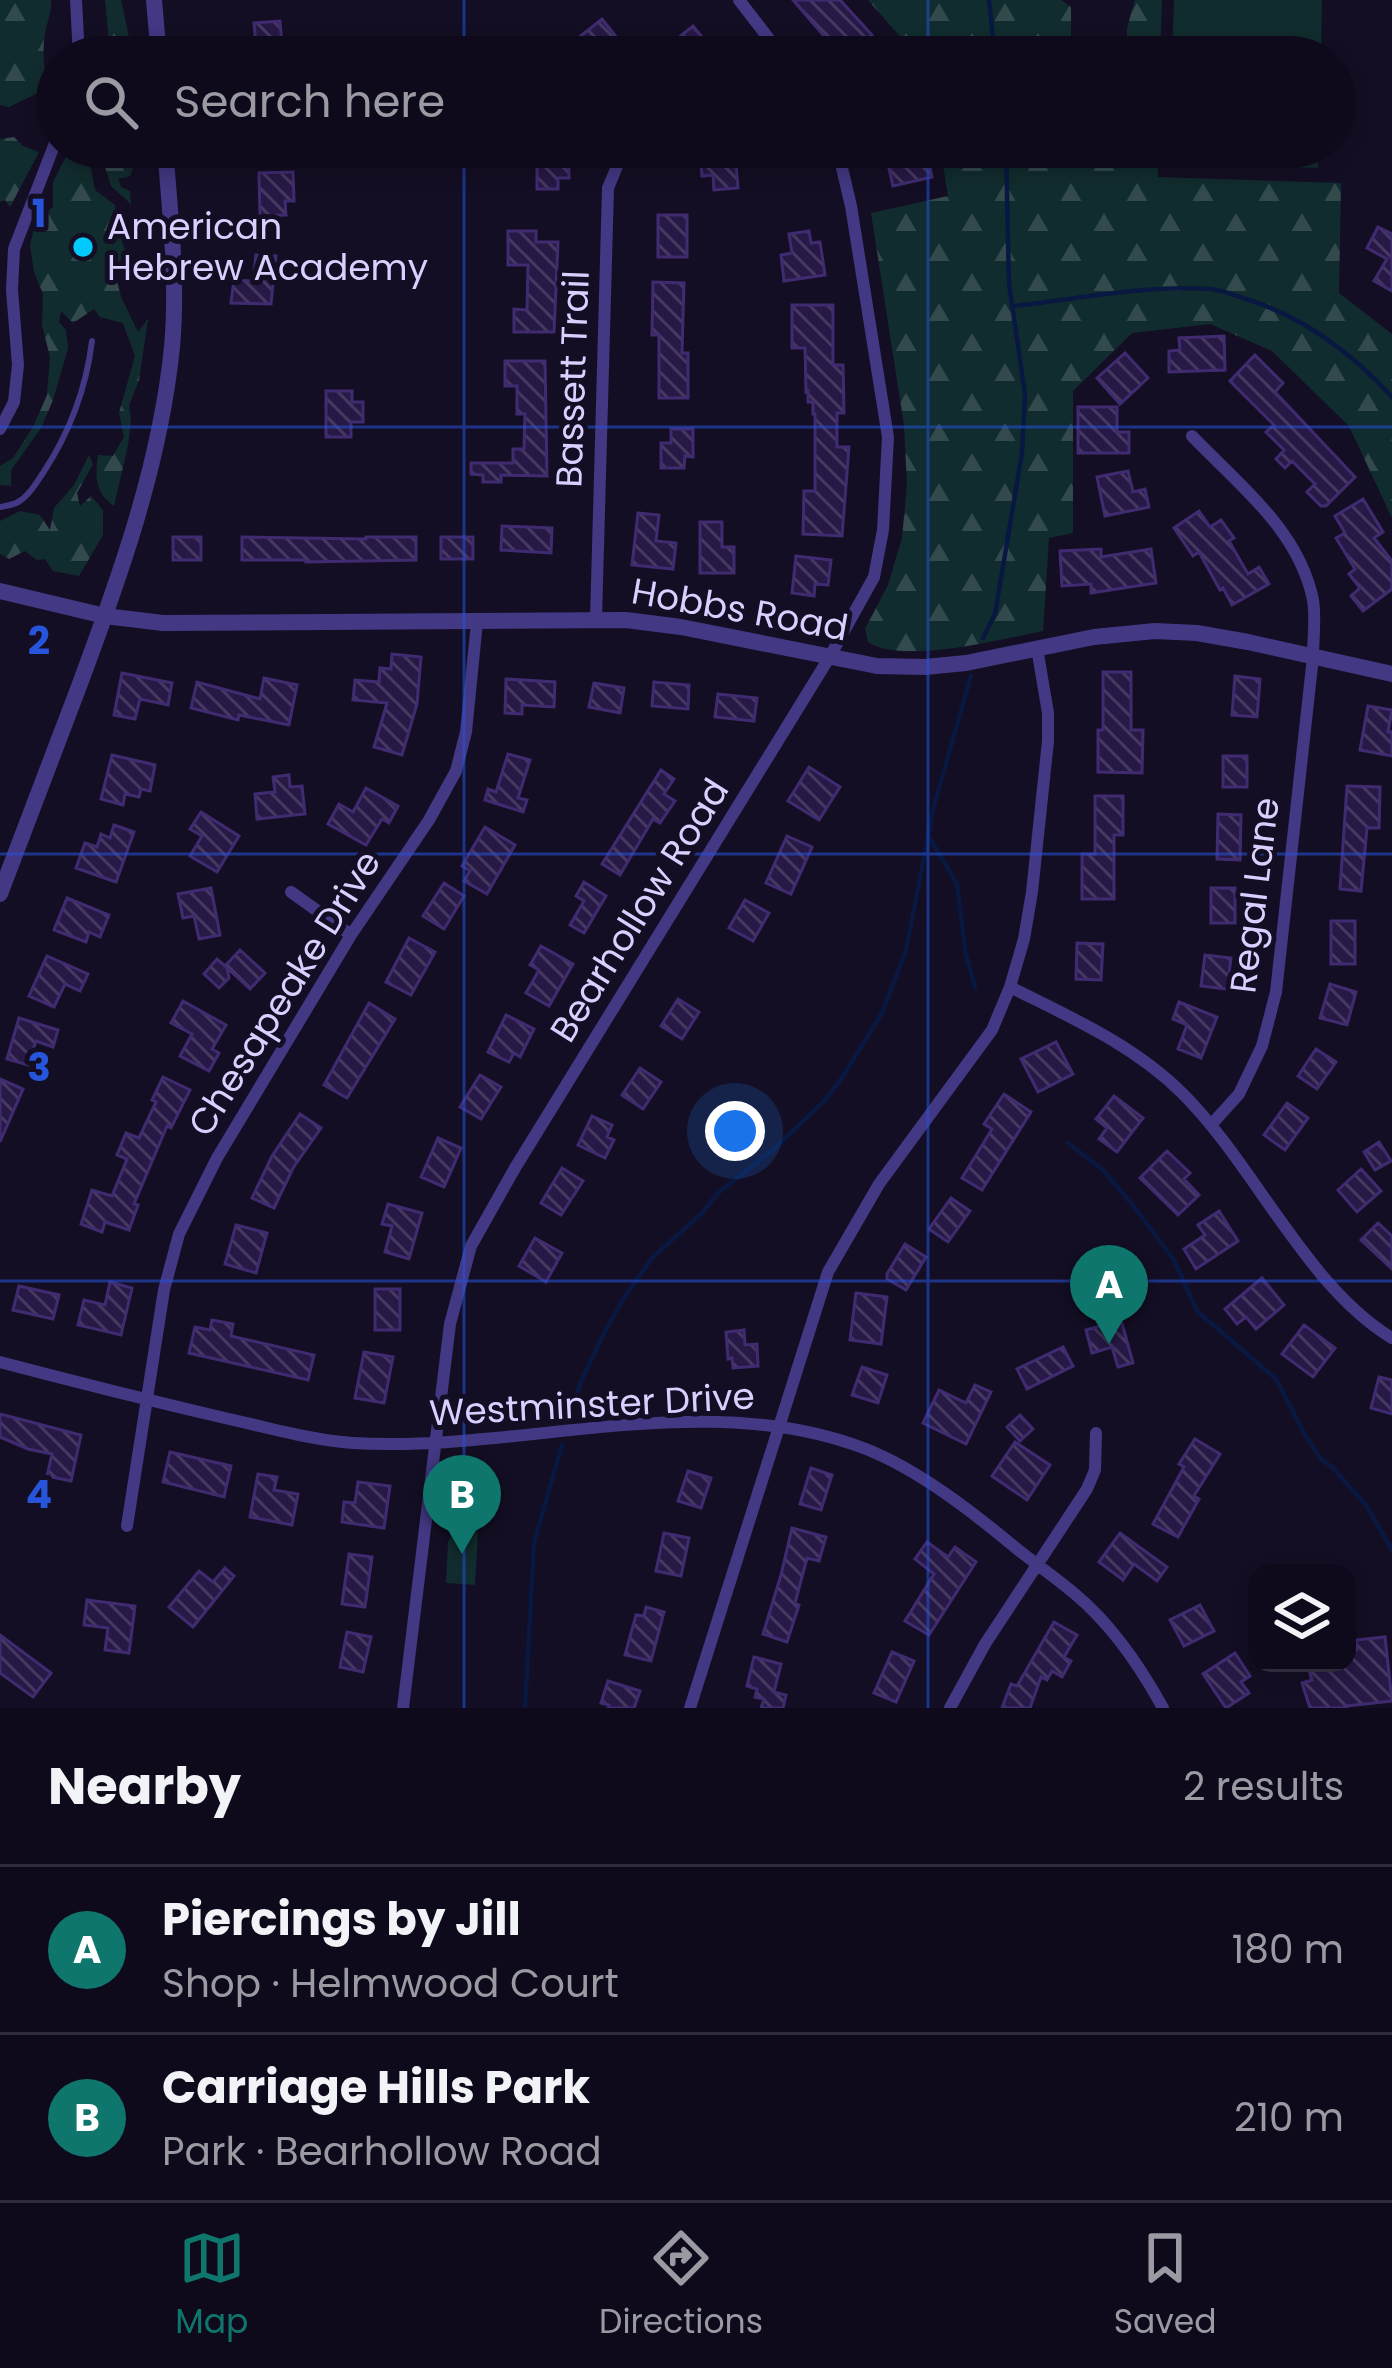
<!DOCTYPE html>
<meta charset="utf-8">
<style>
body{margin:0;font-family:Poppins,sans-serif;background:#1d1828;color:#f1f3f6}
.controls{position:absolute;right:36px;bottom:36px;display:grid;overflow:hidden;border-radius:24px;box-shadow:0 6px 18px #0003}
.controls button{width:108px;height:108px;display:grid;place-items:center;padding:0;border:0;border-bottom:3px solid #2f2b3a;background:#0f0a1b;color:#f1f3f6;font:60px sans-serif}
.you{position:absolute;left:735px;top:1131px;width:42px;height:42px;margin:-30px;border:9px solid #fff;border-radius:50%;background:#1a73e8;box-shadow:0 0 0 18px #1a73e833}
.badge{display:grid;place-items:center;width:78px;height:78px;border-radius:50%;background:#0f766e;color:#fff;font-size:39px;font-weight:700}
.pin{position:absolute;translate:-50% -99px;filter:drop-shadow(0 3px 6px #0008)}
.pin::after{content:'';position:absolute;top:63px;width:42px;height:36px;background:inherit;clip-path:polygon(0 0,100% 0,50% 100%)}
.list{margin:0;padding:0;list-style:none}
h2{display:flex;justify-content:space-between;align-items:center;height:156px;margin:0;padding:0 48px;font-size:51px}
h2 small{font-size:39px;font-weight:400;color:#9b9aa3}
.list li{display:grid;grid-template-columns:78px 1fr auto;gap:36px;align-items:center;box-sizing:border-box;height:168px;padding:0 48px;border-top:3px solid #2f2b3a}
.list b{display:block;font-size:45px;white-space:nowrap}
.list p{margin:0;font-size:39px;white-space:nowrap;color:#9b9aa3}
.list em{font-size:39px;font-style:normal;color:#9b9aa3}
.icon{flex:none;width:66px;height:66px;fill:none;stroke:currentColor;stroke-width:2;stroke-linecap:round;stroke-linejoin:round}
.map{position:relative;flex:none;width:1392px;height:1708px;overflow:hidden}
.search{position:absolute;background:#0f0a1b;box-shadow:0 6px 18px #0003;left:36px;right:36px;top:36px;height:132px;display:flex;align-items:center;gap:30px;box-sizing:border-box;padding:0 42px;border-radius:66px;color:#9b9aa3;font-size:45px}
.sheet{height:492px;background:#0f0a1b}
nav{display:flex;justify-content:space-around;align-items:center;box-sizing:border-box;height:168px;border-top:3px solid #2f2b3a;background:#0f0a1b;font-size:33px;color:#9b9aa3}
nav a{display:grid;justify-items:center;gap:6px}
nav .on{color:#0f766e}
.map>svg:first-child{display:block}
.forest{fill:url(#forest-firs)}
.park{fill:#112c2e}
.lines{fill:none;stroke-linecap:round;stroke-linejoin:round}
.stream{stroke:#091841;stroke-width:4.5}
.building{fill:url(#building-back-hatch);stroke:#402b71;stroke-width:3}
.service{stroke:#423883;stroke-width:6}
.minor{stroke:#423883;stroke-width:12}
.tertiary{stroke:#423883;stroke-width:16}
.grid{fill:none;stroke:#2654da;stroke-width:3;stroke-opacity:0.55}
.poi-dot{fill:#00cafb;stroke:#140e24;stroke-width:4.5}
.labels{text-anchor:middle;stroke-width:10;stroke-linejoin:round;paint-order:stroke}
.poi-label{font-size:36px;fill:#dad0ff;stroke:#140e24;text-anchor:start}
.street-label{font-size:36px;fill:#dad0ff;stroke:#140e24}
.grid-label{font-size:39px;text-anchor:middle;font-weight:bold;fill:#2654da;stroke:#140e24;stroke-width:10;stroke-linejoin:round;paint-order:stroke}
</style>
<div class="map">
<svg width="1392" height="1708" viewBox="0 0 1392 1708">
<defs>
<pattern id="forest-firs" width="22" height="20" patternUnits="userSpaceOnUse" patternTransform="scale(3)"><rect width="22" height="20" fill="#112c2e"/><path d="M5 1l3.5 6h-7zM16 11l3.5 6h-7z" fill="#334a4d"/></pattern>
<pattern id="building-back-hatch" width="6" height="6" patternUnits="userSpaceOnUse" patternTransform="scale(3)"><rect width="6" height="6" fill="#261945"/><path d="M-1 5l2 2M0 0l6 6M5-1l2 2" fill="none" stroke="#453961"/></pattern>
</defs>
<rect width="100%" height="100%" fill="#140e24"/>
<!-- forest -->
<path class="forest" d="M0 0H51C52 14 45 26 44 41 42 62 47 82 46 103L36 94 9 107 0 105Z
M105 0H121L130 42 125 57H105L109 42Z
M868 0H1061L1071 7V57H912L904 41Z
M1135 0H1162L1160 57H1127V28Z
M14 137 23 146 39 152 10 207 5 200 0 202V139Z
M71 147H131L135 163 130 176 118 179 121 187 130 191 131 204 111 186 103 161 89 159 95 190 115 205 119 234 128 257 115 273 121 297 138 332 148 319 139 380 129 405 131 420 128 445 114 506C95 493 95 477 98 455L113 456 124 437 119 413 135 356 123 323 100 317 94 309 73 323 61 311 59 322 66 330 68 348 53 400 41 428 11 470V486L0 485V466L13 458 33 427 47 395 50 357 42 325 43 294 34 272 30 245 36 220 53 207V182Z
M940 147H1158V177L1341 183 1339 293 1392 334V518L1349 426 1272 351 1210 324 1132 333 1073 391V533L1049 538 1043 631C1003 639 902 665 868 642L865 629 888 585 902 538 907 485 904 425 871 213 948 196Z
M89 455 93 464 77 493 80 506 91 496 103 510V535L79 576 53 571 45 559 37 560 25 551 9 559 0 554V521L20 511 40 515 50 530 54 508 74 485Z"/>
<!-- park -->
<path class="park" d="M1174 0H1322L1321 57H1172Z
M1170 147H1318V168L1169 163Z
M466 1518 475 1523 478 1533 475 1585 446 1583 448 1542 458 1521Z"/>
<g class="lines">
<!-- stream -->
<path class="stream" d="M989 0 995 57
M1013 306C1078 299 1145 285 1210 289 1222 290 1234 295 1246 299 1304 317 1352 353 1392 397
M983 638 995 614 1022 453 1025 394 1009 284 1006 147
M929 837 957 884 965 950 975 988
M1068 1143 1103 1170 1135 1208 1174 1260 1197 1311 1276 1379 1305 1435 1321 1459 1332 1467 1366 1505 1392 1550
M570 1415 581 1382 600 1341 623 1299 652 1258 703 1212 717 1194 774 1149 825 1100 842 1078 883 1011 906 950 934 806 971 676
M525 1708 534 1543 562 1445"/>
</g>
<!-- building -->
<path class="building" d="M793 0H840L872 35 866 40 873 48 862 57H842Z
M602 19 625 48 615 57H570L564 49Z
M280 21 283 57H257L254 23Z
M693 26 707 43 690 57H654Z
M884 147H926L932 177 893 186Z
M735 151 738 188 714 190 713 175 702 176 700 153Z
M537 152H569V178H558V189H537Z
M293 172 294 201H285L286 215 260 216 259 173Z
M658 215H687V257H658Z
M1378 227 1392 234V291L1374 281 1387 259 1367 248Z
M508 231H536V242H558L554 332H514V309L527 310 528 265H508Z
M809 231 811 243 820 242 825 275 784 281 781 255 792 253 789 234Z
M256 255 276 256 271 304 231 303 234 280 253 281Z
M653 282 684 283 682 353H688V398H659V335H652Z
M792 305H833V365H843L844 413H837V447H849L842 536 803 534 804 491H815V414H813V402H808V391L806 392 805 348H792Z
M1224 336 1225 370 1169 372V351L1180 350 1179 338Z
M1125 353 1148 378 1120 404 1097 378Z
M1255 355 1283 383 1275 392 1355 477 1326 506H1321L1307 492 1315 484 1292 461 1285 468 1276 459 1284 450 1266 432 1274 425 1230 381Z
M505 361H545L547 476 501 475V482H483V475L471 474V463H513V449H524L525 414H517V386H505Z
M326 391H352V402H363V422H351V437H326Z
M1078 407H1117V432H1129V453H1078Z
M671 429H693V457L685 456 684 468H661V443H671Z
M1128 471 1133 492 1145 489 1149 507 1105 516 1097 477Z
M1363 499 1383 532 1374 538 1392 561V589L1363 611 1351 596 1360 588 1349 574 1355 569 1336 538 1345 533 1335 516Z
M1199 511 1210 527 1221 520 1234 538 1229 541 1248 574 1259 567 1269 584 1232 605 1223 588 1220 590 1199 552 1193 556 1174 528Z
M638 513 659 515 656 541 676 543 673 569 632 565Z
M700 522H722V547H734V573H700Z
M502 526 552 528 551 553 501 550Z
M173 537H201V560H173Z
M242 537 366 539V537H416V560L306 562V560H242Z
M441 537H473V559H441Z
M1101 549V557L1151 549 1156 583 1091 593V584L1062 586 1060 551Z
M796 556 831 560 828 585 815 584 814 596 792 593Z
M392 654 421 657 417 704 402 755 374 747 387 703 353 700 355 680 379 682 380 668 391 669Z
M1103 672H1131V730H1143L1142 773 1098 772V730H1103Z
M122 673 172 683 168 705 140 699 135 719 114 715Z
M1235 676 1260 679 1257 717 1232 715Z
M264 678 297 685 289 725 239 715 238 720 191 708 197 682 260 699Z
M506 679 555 682 554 707 522 705V714L505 713Z
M654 682 689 685 688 709 652 706Z
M594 683 624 688 620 713 589 707Z
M718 694 757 698 754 721 715 717Z
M1368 706 1392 710 1388 732H1392V756L1360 750Z
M508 754 530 760 518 798 527 800 523 812 485 800 488 789 496 792Z
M112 755 155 765 150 791 141 789 139 797 125 794 123 805 101 799Z
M1223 756H1247V787H1223Z
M809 767 840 787 819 820 788 801Z
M661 770 674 779 664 794 675 801 660 823 653 819 620 875 602 864Z
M289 775 290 787 302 786 305 814 257 819 255 794 275 792 273 777Z
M1347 786 1380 787 1379 828H1367L1361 891 1340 889Z
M366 788 398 806 389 823 382 819 366 845 328 824 339 804 353 812Z
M1095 796H1123V835H1114V899H1082V854H1095Z
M201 812 239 836 217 872 190 856 202 836 190 829Z
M1218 814 1241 815 1240 860 1217 859Z
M114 825 134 832 116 882 76 868 85 843 97 847 101 834 110 838Z
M485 827 515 845 487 894 464 881 470 871 462 866Z
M787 836 812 847 791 894 766 883Z
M584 882 606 896 584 933 570 925 584 901 576 896Z
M444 883 464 896 444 929 423 916Z
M211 888 220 935 199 939 194 916 183 918 178 894Z
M1211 888H1235V923H1211Z
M67 898 109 915 100 937 89 932 86 942 54 930Z
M745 900 769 913 753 941 729 928Z
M1331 921H1355V964H1331Z
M409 938 435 952 411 995 386 982Z
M1077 943 1103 944 1101 980 1076 979Z
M541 946 573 964 549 1006 526 993 539 970 530 965Z
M240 950 265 973 250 989 227 968 229 978 219 988 204 974 217 959 225 966Z
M1205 955 1231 958 1227 989 1201 986Z
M47 956 88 974 80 991 65 984 54 1007 29 996Z
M1330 984 1356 992 1347 1025 1320 1018Z
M678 999 699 1012 682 1039 661 1026Z
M183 1001 226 1025 212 1049 219 1053 209 1071 180 1056 192 1034 171 1023Z
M1179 1002 1217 1017 1201 1058 1178 1049 1187 1025 1173 1019Z
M369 1003 395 1019 347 1098 324 1085Z
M506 1015 534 1029 520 1057 514 1053 509 1062 488 1052Z
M19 1018 58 1030 53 1047 36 1041 28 1065 7 1059Z
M1056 1042 1073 1074 1038 1092 1021 1059Z
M1316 1049 1336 1062 1317 1089 1298 1076Z
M640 1068 661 1082 643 1109 622 1095Z
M480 1075 501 1087 481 1119 460 1107Z
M163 1077 190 1090 171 1128 167 1126 134 1204 138 1205 129 1230 105 1222 102 1232 81 1224 92 1190 112 1196 127 1159 117 1155 126 1133 139 1138 156 1102 152 1100Z
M0 1079 23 1089 0 1142Z
M1004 1094 1031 1112 982 1190 962 1178 992 1129 984 1124Z
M1114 1096 1143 1118 1117 1152 1099 1139 1107 1128 1096 1119Z
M1287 1103 1308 1118 1285 1150 1264 1135Z
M300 1114 321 1128 293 1168 274 1208 252 1198 272 1156Z
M592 1116 612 1125 607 1137 614 1140 605 1158 578 1145Z
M438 1138 461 1148 444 1187 421 1177Z
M1379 1142 1391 1161 1375 1170 1364 1152Z
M1167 1151 1190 1173 1184 1179 1199 1195 1178 1215 1140 1178Z
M562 1168 583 1181 561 1215 541 1203Z
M1361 1169 1381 1191 1357 1212 1338 1190Z
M951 1198 970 1211 948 1242 929 1229Z
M388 1204 422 1213 409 1259 385 1252 392 1226 382 1224Z
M1219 1211 1238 1241 1196 1269 1184 1249 1205 1235 1198 1225Z
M1378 1223 1392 1236V1269L1361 1240Z
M236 1225 267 1233 256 1273 225 1264Z
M535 1238 562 1253 546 1282 519 1266Z
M905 1244 926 1257 906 1290 887 1279V1274Z
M1262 1278 1284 1305 1256 1329 1246 1317 1237 1324 1225 1309Z
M110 1282 132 1288 121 1335 78 1325 84 1300 105 1305Z
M19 1286 59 1295 53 1319 13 1310Z
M375 1289H400V1330H375Z
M856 1293 887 1297 881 1344 850 1340Z
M212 1320 233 1324 231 1336 314 1355 308 1380 189 1353 195 1327 210 1330Z
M1121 1320 1133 1363 1118 1367 1112 1347 1092 1353 1086 1330Z
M1304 1325 1335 1348 1313 1377 1282 1354Z
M744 1330 745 1345 757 1344 758 1366 733 1368 732 1358 728 1359 726 1332Z
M1063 1347 1073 1366 1027 1389 1017 1369Z
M364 1352 393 1357 384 1403 355 1398Z
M862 1367 887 1375 878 1403 852 1395Z
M1379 1377 1392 1380V1414L1371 1408Z
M975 1385 991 1392 966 1444 923 1423 939 1390 966 1403Z
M0 1414 81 1435 71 1481 47 1476 52 1454 28 1449 0 1437Z
M1020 1415 1033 1429 1020 1441 1007 1427Z
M1195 1439 1220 1454 1194 1496 1199 1499 1178 1537 1153 1524 1184 1467 1179 1464Z
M1015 1442 1050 1465 1027 1500 992 1476Z
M170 1452 231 1466 224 1497 163 1482Z
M811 1468 832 1475 821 1510 800 1504Z
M688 1471 711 1478 701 1508 678 1501Z
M258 1474 277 1477 274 1490 298 1494 292 1525 250 1517Z
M358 1482 390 1486 384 1528 342 1522 344 1502 355 1503Z
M792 1528 826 1537 819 1561 807 1558 795 1603 799 1605 787 1642 763 1634 781 1575Z
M664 1533 689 1538 681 1576 656 1571Z
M1120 1533 1167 1567 1157 1581 1134 1564 1123 1580 1099 1562Z
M927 1542 948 1557 955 1547 976 1562 929 1635 905 1621 934 1574 915 1559Z
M349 1554 372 1557 365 1607 342 1604Z
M225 1568 234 1576 193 1627 169 1607 199 1571 213 1582Z
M87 1600 135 1606 129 1653 105 1650 108 1628 84 1625Z
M1200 1605 1214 1631 1184 1646 1170 1620Z
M646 1607 664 1612 651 1661 625 1655 636 1615 644 1616Z
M1054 1622 1077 1635 1064 1657 1071 1661 1062 1677 1052 1671 1047 1680 1041 1677 1030 1708H1002L1011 1684 1017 1686Z
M347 1632 371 1637 363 1672 340 1667Z
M0 1635 51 1673 33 1697 0 1673Z
M1385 1637 1392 1701 1346 1706 1347 1708H1310L1302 1683 1312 1680 1308 1667 1320 1663H1347V1651L1357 1650 1356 1640Z
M892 1652 914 1661 896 1702 874 1693Z
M1235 1653 1250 1676 1241 1682 1249 1693 1226 1708 1203 1674Z
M754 1657 781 1664 774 1692 786 1695 783 1708H761L764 1699 755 1697 757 1689 747 1686Z
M608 1681 640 1691 634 1708H608L609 1705 601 1703Z"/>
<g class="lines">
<!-- service -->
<path class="service" d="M0 507C4 506 14 505 18 502 29 496 36 483 43 473 70 432 86 390 92 341"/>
<!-- minor -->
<path class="minor" d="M76 0 79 57
M739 0 783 57
M0 429 14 402 18 365 12 290 14 249 57 138
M1192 436C1239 485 1299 530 1313 600 1316 618 1313 639 1313 657L1276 992 1262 1046 1239 1094 1211 1125
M596 619 608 188 623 152 629 147
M291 892 351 935
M1010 987C1070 1017 1134 1045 1182 1093 1254 1164 1306 1286 1392 1338
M0 1362C76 1382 152 1401 229 1419 270 1428 311 1440 353 1443 522 1453 704 1386 866 1449 919 1470 974 1513 1017 1549 1036 1564 1056 1578 1075 1594 1111 1624 1140 1666 1163 1708
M127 1526 164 1290 179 1234 217 1158 351 935 429 820 456 771 466 732 477 622
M403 1708 450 1324 471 1246 515 1168 829 658 874 577 883 530 888 437 851 206 837 147
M690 1708 828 1272 879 1184 992 1030 1010 987 1024 939 1032 892 1048 741V713L1037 648
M950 1708 985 1644 1087 1489 1095 1470 1096 1433"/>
<!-- tertiary -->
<path class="tertiary" d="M154 0 159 57
M0 591 105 616 163 623 626 620 681 627 877 666 925 667 966 663 1094 637 1155 631 1197 633 1248 642 1392 674
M0 894C26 826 52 758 78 689 119 579 160 466 172 347 178 281 170 213 165 147"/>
</g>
<!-- grid -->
<path class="grid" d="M464 0V57M928 0V57M464 147V1708M928 147V1708M0 427H1392M0 854H1392M0 1281H1392"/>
<!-- markers -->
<circle class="poi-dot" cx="83" cy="247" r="12"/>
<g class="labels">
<!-- poi labels -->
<g class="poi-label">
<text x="107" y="239">American<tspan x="107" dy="41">Hebrew Academy</tspan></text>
</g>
<!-- street labels -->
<g class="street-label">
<text transform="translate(572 379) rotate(-88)" y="13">Bassett Trail</text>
<text transform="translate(740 609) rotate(10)" y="13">Hobbs Road</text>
<text transform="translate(1254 895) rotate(-83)" y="13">Regal Lane</text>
<text transform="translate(639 910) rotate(-58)" y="13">Bearhollow Road</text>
<text transform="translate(284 993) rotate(-58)" y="13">Chesapeake Drive</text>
<text transform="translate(592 1404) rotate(-3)" y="13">Westminster Drive</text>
</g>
</g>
<g class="grid-label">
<text x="39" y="227">1</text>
<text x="39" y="654">2</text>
<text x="39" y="1081">3</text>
<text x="39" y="1508">4</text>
</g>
</svg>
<div class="controls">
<button><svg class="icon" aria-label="layers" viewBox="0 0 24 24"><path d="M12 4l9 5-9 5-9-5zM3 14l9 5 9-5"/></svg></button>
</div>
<div class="you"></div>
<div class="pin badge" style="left:1109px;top:1344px">A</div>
<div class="pin badge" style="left:462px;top:1554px">B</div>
<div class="search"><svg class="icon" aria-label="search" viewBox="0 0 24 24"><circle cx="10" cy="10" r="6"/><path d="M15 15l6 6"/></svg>Search here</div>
</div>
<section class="sheet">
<h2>Nearby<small>2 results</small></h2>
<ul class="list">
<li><span class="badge">A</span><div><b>Piercings by Jill</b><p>Shop · Helmwood Court</p></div><em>180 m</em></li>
<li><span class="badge">B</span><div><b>Carriage Hills Park</b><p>Park · Bearhollow Road</p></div><em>210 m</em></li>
</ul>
</section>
<nav>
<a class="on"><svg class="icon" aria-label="map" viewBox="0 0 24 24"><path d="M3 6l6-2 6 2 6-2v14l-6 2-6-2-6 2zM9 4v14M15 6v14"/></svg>Map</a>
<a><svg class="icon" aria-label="directions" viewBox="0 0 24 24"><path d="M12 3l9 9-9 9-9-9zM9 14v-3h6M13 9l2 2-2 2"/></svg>Directions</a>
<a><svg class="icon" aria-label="saved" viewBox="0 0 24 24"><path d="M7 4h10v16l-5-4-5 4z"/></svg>Saved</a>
</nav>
